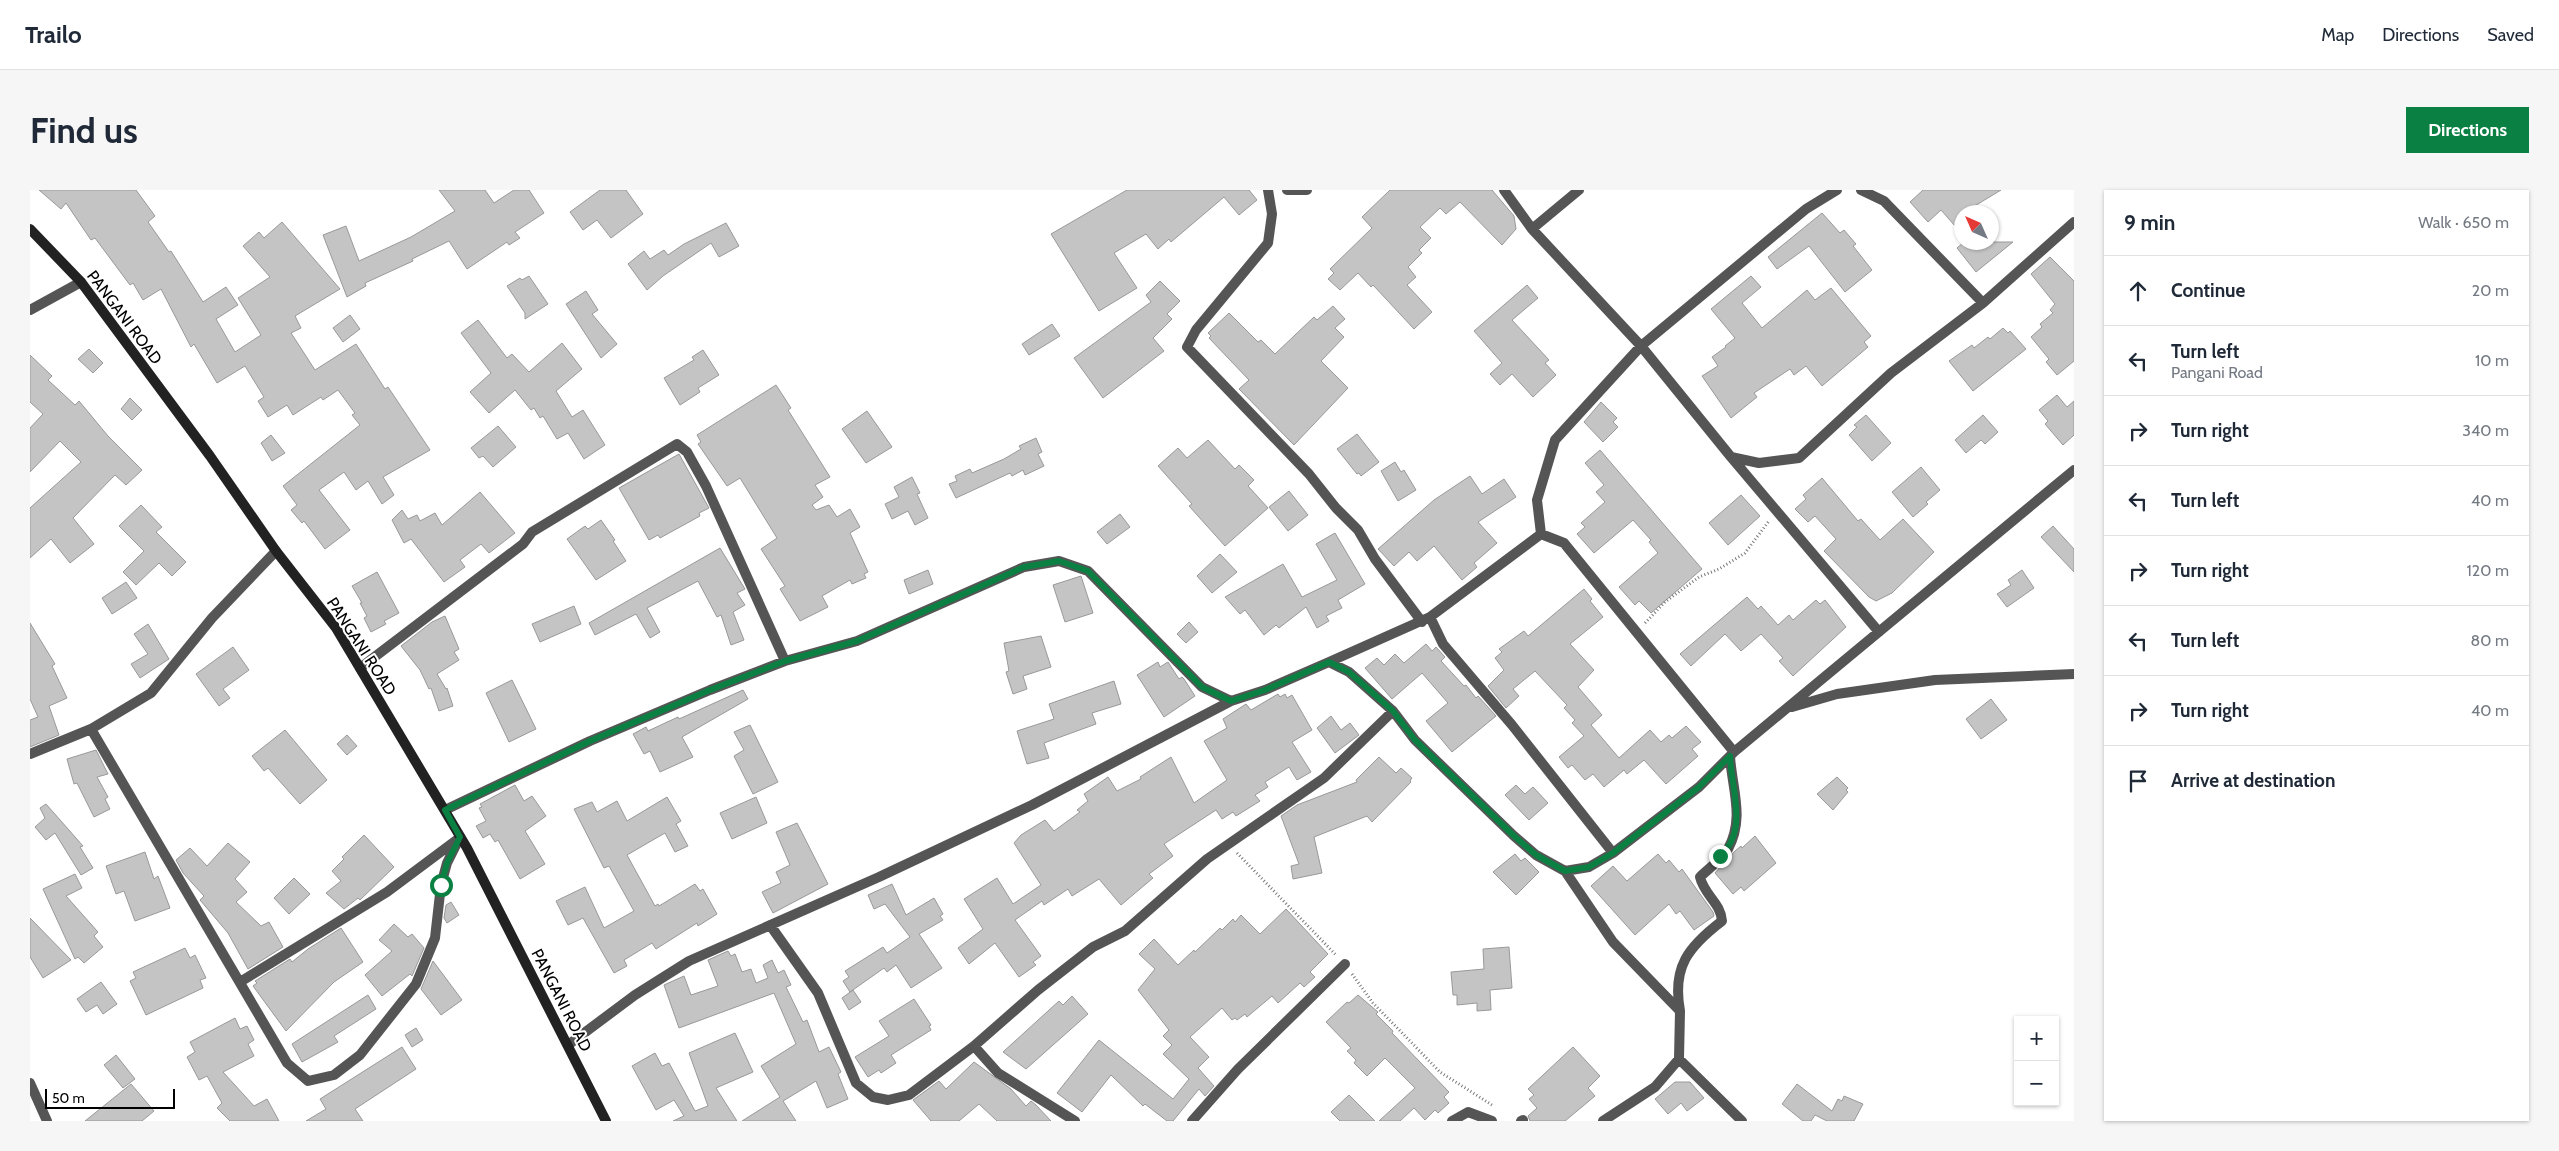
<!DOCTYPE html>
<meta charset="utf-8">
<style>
body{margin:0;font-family:Cabin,sans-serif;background:#f6f6f7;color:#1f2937}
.controls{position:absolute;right:15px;bottom:15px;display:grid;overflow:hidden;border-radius:0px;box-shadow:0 1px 4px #0004}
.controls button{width:45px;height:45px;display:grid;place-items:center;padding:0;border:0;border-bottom:1px solid #e0e1e3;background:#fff;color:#1f2937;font:25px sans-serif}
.compass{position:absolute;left:1924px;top:15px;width:45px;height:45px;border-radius:50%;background:#fff;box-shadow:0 1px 4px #0004;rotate:315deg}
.scale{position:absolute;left:15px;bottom:12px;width:130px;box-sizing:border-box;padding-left:5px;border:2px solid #000;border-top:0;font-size:14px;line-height:18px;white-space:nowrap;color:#000;-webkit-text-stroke:4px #fff;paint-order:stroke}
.stop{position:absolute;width:15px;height:15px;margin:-11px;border:4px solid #0b8043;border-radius:50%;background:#fff}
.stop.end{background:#0b8043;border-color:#fff;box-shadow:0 1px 5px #0008}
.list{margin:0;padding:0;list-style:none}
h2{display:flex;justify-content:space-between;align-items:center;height:65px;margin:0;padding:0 20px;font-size:21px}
h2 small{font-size:16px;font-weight:400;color:#747a83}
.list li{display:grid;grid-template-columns:32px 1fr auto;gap:15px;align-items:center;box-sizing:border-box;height:70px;padding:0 20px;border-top:1px solid #e0e1e3}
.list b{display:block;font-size:19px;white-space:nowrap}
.list p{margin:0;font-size:16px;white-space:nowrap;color:#747a83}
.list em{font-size:16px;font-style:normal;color:#747a83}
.icon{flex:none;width:28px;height:28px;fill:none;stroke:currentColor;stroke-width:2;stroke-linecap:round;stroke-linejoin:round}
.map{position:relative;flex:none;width:2044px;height:931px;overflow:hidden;border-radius:0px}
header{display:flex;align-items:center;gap:30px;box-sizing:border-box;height:70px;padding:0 25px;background:#fff;border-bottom:1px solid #e0e1e3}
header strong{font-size:24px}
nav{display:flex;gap:28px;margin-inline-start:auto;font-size:18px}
.intro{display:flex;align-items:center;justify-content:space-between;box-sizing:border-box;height:120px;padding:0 30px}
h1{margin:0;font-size:35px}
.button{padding:12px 22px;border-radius:0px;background:#0b8043;color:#fff;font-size:18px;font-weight:700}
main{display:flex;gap:30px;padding:0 30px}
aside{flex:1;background:#fff;border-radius:0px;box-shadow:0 1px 4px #0004}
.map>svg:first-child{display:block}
.building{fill:#c4c4c4;stroke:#999}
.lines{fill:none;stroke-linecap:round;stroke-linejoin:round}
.path{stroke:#777;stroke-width:3;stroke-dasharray:1 2.5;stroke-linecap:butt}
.street{stroke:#555;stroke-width:10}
.secondary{stroke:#222;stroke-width:10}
.route{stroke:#0b8043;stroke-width:6}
.labels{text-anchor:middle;stroke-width:4;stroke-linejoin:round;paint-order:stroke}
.street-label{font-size:16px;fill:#000;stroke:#fff}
</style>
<header>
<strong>Trailo</strong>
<nav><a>Map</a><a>Directions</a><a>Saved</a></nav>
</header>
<div class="intro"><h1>Find us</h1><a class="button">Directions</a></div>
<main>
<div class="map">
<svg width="2044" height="931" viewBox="0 0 2044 931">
<rect width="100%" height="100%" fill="#fff"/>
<!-- building -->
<path class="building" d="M9 0H106L125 26 118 32 139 62 141 61 173 112 196 97 208 115 186 129 205 162 231 145 208 108 240 87 213 56 229 42 234 48 252 32 310 99 265 126 271 138 261 143 285 180 326 154 355 199 358 197 400 260 353 287 364 305 352 314 338 291 326 300 314 282 289 300 320 340 295 359 274 331 272 333 261 320 267 315 253 296 330 235 322 225 325 223 308 200 293 210 291 207 263 225 257 215 238 227 228 211 234 207 215 176 187 193 164 154 161 157 131 99 113 110 103 93 100 95 65 48 61 50 36 13 31 19Z
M409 0H455L464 13 484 0H499L514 23 485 42 490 48 479 55 477 52 437 79 419 51 382 69 383 71 335 93 336 96 317 107 293 45 316 36 329 71 381 47 425 21Z
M570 0H596L613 24 581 48 567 30 553 40 540 22Z
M1097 0H1219L1227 10 1209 25 1194 7 1141 52 1139 49 1128 59 1116 44 1084 63 1107 98 1069 121 1021 44Z
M1360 0H1462L1484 26 1486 39 1472 55 1430 12 1416 24 1410 18 1390 37 1401 48 1389 60 1392 63 1378 77 1386 87 1377 95 1402 122 1384 139 1343 95 1341 97 1328 83 1310 100 1298 89 1304 83 1300 79 1342 38 1332 27Z
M1893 0H1971L1943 17 1947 22H1932V44L1911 20 1898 32 1880 12Z
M1792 23 1810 43 1814 40 1826 54 1823 56 1842 80 1815 102 1779 56 1747 79 1738 67Z
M696 33 709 56 689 67 681 53 633 86 617 100 598 74 614 61 620 69 634 60 638 65 654 54Z
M1934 52H1983L1946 82 1927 58Z
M2020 67 2044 91V171L2027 185 2016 172 2019 169 2001 147 2012 137 2010 134 2023 123 2020 120 2025 114 2001 84Z
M499 86 518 114 495 129V123L477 96 490 88 492 90Z
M1721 86 1731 97 1712 113 1732 138 1777 100 1785 110 1801 98 1841 146 1834 152 1838 157 1792 196 1776 176 1764 185 1760 179 1724 203 1727 207 1701 228 1672 186 1688 176 1682 167 1696 157 1695 156 1705 148 1681 119Z
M1130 91 1150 111 1137 124 1142 129 1123 148 1134 161 1073 208 1044 168 1121 112 1116 105Z
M1497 95 1508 108 1482 130 1519 170 1515 173 1526 185 1503 207 1482 184 1470 195 1460 184 1472 173 1444 141Z
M556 101 568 120 562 124 587 154 571 168 536 114Z
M1303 116 1315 129 1305 138 1314 147 1291 171 1318 198 1264 255 1209 199 1219 190 1179 148 1181 146 1178 143 1199 123 1228 152 1231 150 1245 164 1284 127 1287 130Z
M320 125 330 139 313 152 303 138Z
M448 130 477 168 482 164 499 182 532 153 552 179 526 201 542 227 553 220 575 255 554 269 538 243 527 249 513 226 510 228 504 218 501 220 485 200 459 223 440 202 461 183 431 143Z
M1022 134 1030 146 999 165 992 154Z
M1973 138 1978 143 1980 141 1996 159 1943 201 1919 171 1942 155 1944 158 1958 147 1960 149Z
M59 159 73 173 63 183 48 169Z
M673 160 689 185 668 198 670 202 650 215 634 188 664 170 662 167Z
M0 165 22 186 18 190 45 215 49 211 78 246 112 280 96 295 85 285 43 328 64 354 40 373 21 349 0 368V318L51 272 30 251 0 282V238L13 224 0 212Z
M746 195 761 218 758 220 800 287 785 295 793 307 782 315 786 320 799 315 807 327 820 319 830 337 820 343 838 382 834 384 836 388 822 394 820 390 792 406 798 417 770 431 750 399 755 396 731 359 747 348 710 288 697 296 668 254 671 252 667 245Z
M2027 205 2037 217 2044 211V245L2033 255 2015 234 2018 231 2009 220Z
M100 208 112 220 102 230 91 219Z
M1571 212 1587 228 1583 232 1588 237 1573 252 1554 232Z
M837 221 862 257 836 273 812 239Z
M1836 225 1861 253 1842 271 1819 245 1827 237 1824 235Z
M1953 225 1968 242 1955 254 1951 250 1936 263 1925 250Z
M468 236 486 257 463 277 453 266 449 268 441 258Z
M1327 244 1349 272 1331 286 1329 283 1327 284 1307 259Z
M241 245 255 263 242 271 231 253Z
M1006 248 1012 262 1008 264 1014 276 995 285 993 280 982 286 980 283 926 308 919 294 927 291 925 286 940 279 942 283 974 269 991 259 989 256Z
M1178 250 1205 279 1209 275 1224 290 1218 296 1238 318 1195 356 1159 316 1162 314 1128 276 1148 258 1157 268Z
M1570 260 1672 379 1621 423 1609 411 1605 415 1589 397 1628 363 1619 352 1621 350 1603 330 1564 363 1547 344 1555 337 1551 333 1575 312 1566 302 1574 295 1555 273Z
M649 264 679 318 669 323 670 326 630 348 628 345 619 350 589 298Z
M1365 272 1371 282 1374 280 1386 300 1368 311 1351 281Z
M1891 277 1910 300 1896 312 1898 314 1883 327 1862 302Z
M1440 286 1452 304 1474 289 1486 307 1448 332 1467 353 1444 373 1447 377 1432 390 1404 356 1387 371 1379 362 1364 376 1348 359 1404 310Z
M882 287 890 303 887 304 898 328 885 335 878 321 862 329 855 314 869 307 864 297Z
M1792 288 1828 331 1831 329 1850 350 1873 329 1904 362 1862 403 1846 411 1839 407 1794 361 1806 349 1785 326 1778 332 1765 319 1776 309 1773 305Z
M1259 301 1278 325 1258 341 1239 317Z
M450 302 485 343 459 363 451 354 430 370 435 377 414 392 381 349 374 353 362 330 372 320 378 329 387 325 390 331 405 323 412 335Z
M1711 305 1730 326 1698 355 1679 333Z
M111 315 132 337 126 342 156 372 142 386 129 373 106 395 93 382 114 361 89 336Z
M1090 324 1100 337 1077 354 1067 342Z
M571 330 585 350 583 351 596 371 566 390 537 349 555 336 558 339Z
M2023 336 2044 359V382L2011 347Z
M1305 343 1335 394 1308 410 1312 418 1296 426 1299 431 1287 438 1276 417 1249 438 1246 435 1234 445 1215 420 1210 424 1195 407 1253 374 1272 407 1307 390 1286 354Z
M690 358 715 399 707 403 715 415 703 422 714 450 701 455 691 425 687 427 668 391 617 418 630 442 620 448 606 424 565 445 559 433Z
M1190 364 1207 382 1182 403 1167 386Z
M898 380 903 394 879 404 874 390Z
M1992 380 2004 398 1977 417 1967 404 1981 395 1978 390Z
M347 382 369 423 354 431 356 434 341 442 334 428 337 426 330 413H332L322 396Z
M1051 386 1063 423 1035 432 1023 395Z
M96 392 107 408 82 424 72 408Z
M1554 399 1562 409 1560 411 1573 427 1540 454 1564 480 1548 497 1572 525 1561 535 1589 568 1620 540 1631 552 1639 545 1642 548 1656 536 1671 552 1662 559 1668 566 1636 594 1614 570 1597 584 1594 580 1574 597 1563 584 1555 590 1542 575 1538 578 1529 567 1554 546 1542 533 1545 530 1534 518 1537 515 1505 481 1483 499 1489 506 1476 518 1458 496 1474 480 1465 468 1472 462 1469 459 1494 441 1498 446Z
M1717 407 1728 419 1731 416 1748 435 1759 425 1763 430 1786 410 1790 414 1795 410 1816 437 1763 486 1749 471 1753 468 1731 444 1711 461 1695 444 1661 476 1650 464Z
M544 416 551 434 510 452 502 434Z
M415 426 429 459 424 462 429 470 407 484 416 499 417 498 423 516 409 521 401 498 399 499 390 480 371 456 402 432Z
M1159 432 1168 442 1156 453 1147 444Z
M0 433 25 474 22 476 37 508 19 516 29 545 0 557V530L8 527 0 509Z
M118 434 139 469 110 488 101 474 118 464 104 444Z
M1011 446 1021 477 993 486 997 499 983 504 976 482 979 481 974 453Z
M1396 454 1402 461 1406 457 1415 467 1411 471 1434 496 1436 495 1446 508 1448 506 1466 526 1422 562 1396 531 1418 513 1392 483 1362 509 1335 478 1347 468 1354 475 1365 464 1374 473Z
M203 457 219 480 193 499 200 508 189 516 166 484Z
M1128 472 1130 477 1138 472 1149 489 1152 487 1154 489 1165 506 1134 527 1107 485Z
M482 490 506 539 479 552 456 503Z
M1084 491 1091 514 1062 523 1066 534 1014 553 1019 568 997 574 987 541 1024 529 1019 514Z
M713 500 718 509 652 547 663 567 630 582 620 561 614 564 603 544 616 537 618 541 648 527 649 529Z
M1248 504 1250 507 1255 504 1257 508 1262 505 1282 540 1262 552 1281 582 1267 590 1259 577 1235 592 1238 597 1225 605 1230 611 1206 626 1203 622 1192 629 1186 620 1134 654 1143 666 1119 684 1123 688 1091 715 1069 689 1042 706 1038 699 1014 715 1012 711 985 730 1011 766 1003 772 1006 775 989 787 965 753 939 774 928 758 953 739 934 709 967 688 983 714 1011 695 984 653 991 645 1015 630 1024 641 1050 622 1047 620 1058 611 1054 604 1078 587 1087 601 1111 589 1110 587 1141 567 1164 613 1197 590 1174 551 1197 538 1193 529 1216 514 1221 520Z
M1961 509 1977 530 1951 549 1936 529Z
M1301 526 1311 540 1320 533 1329 545 1305 563 1287 538Z
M720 535 748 592 723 604 704 566 714 560 704 542Z
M255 540 297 590 270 614 238 578 234 581 222 566Z
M317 545 327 556 317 565 307 554Z
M66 560 78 584 67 587 78 607 75 609 80 619 64 627 47 593 44 594 37 569Z
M1349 567 1366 583 1371 578 1382 588 1380 591 1381 592 1342 632 1337 626 1284 647 1292 683 1263 689 1261 676 1269 674 1251 626 1267 615 1327 592 1326 590Z
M1807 587 1818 598 1816 600 1818 602 1803 620 1787 604Z
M485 595 494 611 502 606 516 626 495 641 515 674 490 689 468 650 465 652 460 644 453 648 446 636 456 631 449 618 452 617 450 614Z
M1486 595 1495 604 1503 597 1518 613 1499 630 1475 605Z
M637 607 651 631 646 634 658 656 645 662 635 643 597 665 625 716 628 714 629 716 665 694 670 701 673 699 687 724 668 736 667 733 626 759 622 753 594 770 597 776 584 783 553 728 538 735 526 711 555 697 574 738 604 721 579 676 574 678 544 619 562 612 567 622 587 611 597 631Z
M726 607 737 633 702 649 690 623Z
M16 614 53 656 50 657 63 678 51 685 25 643 16 650 5 637 15 628 10 618Z
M767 633 798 694 743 723 732 702 751 693 746 682 760 675 746 642Z
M334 645 364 677 330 710 328 708 314 719 296 703 311 691 302 681 314 669 312 667Z
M1725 646 1746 673 1714 701 1711 697 1703 704 1685 683 1705 661 1711 656 1712 658Z
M198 653 220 672 205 689 217 702 206 712 231 736 239 732 253 757 218 779 198 743 170 710 174 706 153 683 146 670 160 658 177 676Z
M115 662 124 689 128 686 140 718 105 731 94 701 86 704 76 676Z
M1485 664 1491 671 1495 668 1509 682 1486 705 1463 682Z
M1628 664 1636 673 1639 670 1649 682 1652 679 1683 722 1684 726 1664 740 1650 721 1646 724 1639 714 1605 745 1561 696 1583 676 1597 691Z
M45 684 52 698 36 706 68 742 64 746 73 757 54 773 48 767 45 769 13 699Z
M264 688 280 704 259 724 244 708Z
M862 694 876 725 904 708 913 724 910 726 913 730 889 744 912 778 881 798 866 775 857 782 854 778 820 802 813 791 819 787 815 781 853 757 857 763 880 747 855 714 844 719 838 705Z
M421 712 429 725 417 733 414 728 416 715Z
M1256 719 1298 764 1280 782 1285 787 1274 797 1270 793 1248 813 1242 806 1217 827 1215 824 1207 830 1205 828 1202 830 1192 818 1160 847 1179 867 1168 878 1184 896 1175 906 1169 899 1143 931H1137L1115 914 1113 916 1081 885 1052 922 1027 903 1069 850 1143 909 1159 889 1133 864 1142 855 1133 846 1139 840 1108 800 1125 779 1109 764 1124 749 1148 775 1164 760 1165 762 1190 738 1192 740 1203 729 1205 732 1211 725 1230 744Z
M0 728 41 770 13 788 0 767Z
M364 734 378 747 382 744 394 758 382 786 380 784 352 806 335 785 362 761 349 750Z
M311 738 333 772 304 792 256 841 223 796 227 793 225 791 260 769 262 772 278 759Z
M1479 757 1482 798 1460 800 1461 820 1447 821V813L1427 815V805H1423L1421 782 1454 779 1453 759Z
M155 758 160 768 165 765 176 788 170 790 173 798 116 825 100 791 106 788 103 782Z
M698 761 701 766 705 764 712 782 721 779 726 793 738 788 733 775 742 770 748 783 754 780 761 795 756 797 773 832 777 830 789 862 799 857 811 882 808 884 818 909 797 918 786 891 753 911 766 931H712L750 907 731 876 766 854 744 803 649 838 634 795 654 786 661 805 688 796 678 770Z
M403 771 432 810 411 825 391 799Z
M71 792 87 814 73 824 67 815 56 822 47 809Z
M823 800 831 812 819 820 812 808Z
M338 805 346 819 304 846 308 852 272 872 262 854Z
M1328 805 1348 822 1346 824 1363 841 1362 843 1419 902 1414 907 1419 913 1408 923 1405 920 1395 930 1384 918 1370 931H1349L1385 898 1355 868 1337 886 1324 873 1326 870 1317 861 1321 858 1296 832 1317 812 1319 813Z
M1042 806 1058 824 996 879 973 862 1029 811 1033 815Z
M884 809 901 835 899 836 901 840 861 865 866 873 851 883 849 880 838 887 825 867 859 846 849 831Z
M205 828 210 839 217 836 224 850 218 854 224 866 193 882 224 916 237 909 249 931H200L187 918 192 913 177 886 169 890 157 867 165 862 160 852Z
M386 838 393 850 382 857 375 845Z
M705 843 723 882 686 898 707 931H643L654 926 644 910 626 920 602 876 625 863 632 876 639 873 665 921 678 916 659 863Z
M372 857 386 879 325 919 333 931H276L296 919 290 909Z
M1543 857 1570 886 1558 898 1565 906 1535 931H1500L1498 926 1507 918 1499 909 1504 905 1498 899Z
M86 865 105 889 93 898 74 875Z
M944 872 981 899 996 916 1001 911 1006 915 1021 931H967L949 914 929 931H901L883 910 909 891 916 899Z
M1645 892H1660L1674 908 1657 921 1651 913 1638 924 1625 909Z
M101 894 124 921 112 931H55Z
M1767 894 1802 921 1808 909 1812 911 1814 906 1833 914 1824 931H1797L1785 925 1781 931H1773L1752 914Z
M1319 905 1345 931H1310L1301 922Z"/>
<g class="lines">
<!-- path -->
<path class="path" d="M1615 433 1635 412 1669 387 1689 379 1715 363 1739 331
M1207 663 1307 766
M1322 784 1343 813 1410 882 1462 915"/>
<!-- street -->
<path class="street" d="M1238 0 1242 24 1238 53 1166 140 1157 157 1279 284 1306 318 1328 340 1345 369 1392 432
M1257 0H1277
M1474 0 1502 39 1611 156 1701 267 1729 273 1769 268 1861 183 1953 113 2044 32
M1831 0 1854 11 1953 113
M1502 39 1549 0
M0 120 51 92
M1701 267 1849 442
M1511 344 1507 310 1525 250 1611 156 1776 19 1807 0
M1400 427 1413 454 1482 535 1583 663
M1299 472 1400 427 1511 344 1534 353 1704 562
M330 478 493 354 502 342 647 254 657 262 676 296 755 471
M1762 517 1807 504 1905 490 2044 484
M61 539 257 873 278 891 304 885 330 865 386 794 405 748 411 695 417 673 430 647
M0 564 61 539 121 503 182 428 246 361
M415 620 560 551 680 500 755 471 827 451 994 377 1029 371 1058 381 1172 497 1201 511 1235 500 1299 472 1319 482 1363 521 1385 550 1484 646 1506 665 1535 681 1559 677 1583 663 1669 597 1704 562 2044 280
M1535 681 1583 752 1650 821 1649 869 1625 897 1573 931
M740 735 788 803 826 893 843 907 858 910 879 905 944 856 1008 800 1063 757 1095 741 1177 669 1294 588 1363 521
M210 792 357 702 428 649
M1650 821C1642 777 1658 757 1692 731 1691 713 1674 705 1670 687 1678 679 1692 669 1698 659 1715 628 1702 599 1700 566
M538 855 605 805 659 771 849 687 1002 615 1201 511
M944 856 968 883 1045 931
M1649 869 1712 931
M0 893 17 931
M1162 931 1208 879 1315 774
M1422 931 1438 922 1462 931
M1491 931 1493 930"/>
<!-- secondary -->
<path class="secondary" d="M0 39 51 92 180 266 246 361 306 438 437 658 576 931"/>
</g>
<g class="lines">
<!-- route -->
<path class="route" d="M411 695 417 673 430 647 415 620 560 551 680 500 755 471 827 451 994 377 1029 371 1058 381 1172 497 1201 511 1235 500 1299 472 1319 482 1363 521 1385 550 1484 646 1506 665 1535 681 1559 677 1583 663 1669 597 1700 566C1701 598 1719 641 1690 666"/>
</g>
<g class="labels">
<!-- street labels -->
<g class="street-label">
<text transform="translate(95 127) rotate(53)" y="6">PANGANI ROAD</text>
<text transform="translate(332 456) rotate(57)" y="6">PANGANI ROAD</text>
<text transform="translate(532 810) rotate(63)" y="6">PANGANI ROAD</text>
</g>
</g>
</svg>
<div class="controls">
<button>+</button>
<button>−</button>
</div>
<svg class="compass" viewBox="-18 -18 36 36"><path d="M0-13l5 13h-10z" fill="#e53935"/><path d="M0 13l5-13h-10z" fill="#747a83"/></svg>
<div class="scale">50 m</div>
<div class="stop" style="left:411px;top:695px"></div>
<div class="stop end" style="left:1690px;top:666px"></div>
</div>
<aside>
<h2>9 min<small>Walk · 650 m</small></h2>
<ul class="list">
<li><svg class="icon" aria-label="ahead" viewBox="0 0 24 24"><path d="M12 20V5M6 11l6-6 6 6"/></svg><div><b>Continue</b></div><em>20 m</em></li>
<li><svg class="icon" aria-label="left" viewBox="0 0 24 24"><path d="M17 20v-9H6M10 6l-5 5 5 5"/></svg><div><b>Turn left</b><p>Pangani Road</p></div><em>10 m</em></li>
<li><svg class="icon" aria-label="right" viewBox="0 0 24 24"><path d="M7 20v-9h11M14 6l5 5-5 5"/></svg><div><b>Turn right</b></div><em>340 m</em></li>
<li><svg class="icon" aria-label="left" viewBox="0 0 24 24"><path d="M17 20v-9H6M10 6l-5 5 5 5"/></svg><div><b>Turn left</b></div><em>40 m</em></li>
<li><svg class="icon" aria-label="right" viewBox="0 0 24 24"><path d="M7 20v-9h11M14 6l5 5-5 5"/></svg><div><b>Turn right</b></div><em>120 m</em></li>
<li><svg class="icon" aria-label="left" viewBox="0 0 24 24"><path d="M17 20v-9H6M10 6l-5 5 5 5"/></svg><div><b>Turn left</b></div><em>80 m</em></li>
<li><svg class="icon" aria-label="right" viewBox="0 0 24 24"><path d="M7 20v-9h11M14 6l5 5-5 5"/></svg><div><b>Turn right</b></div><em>40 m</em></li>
<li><svg class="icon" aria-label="arrive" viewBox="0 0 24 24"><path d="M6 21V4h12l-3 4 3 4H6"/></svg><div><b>Arrive at destination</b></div></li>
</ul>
</aside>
</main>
